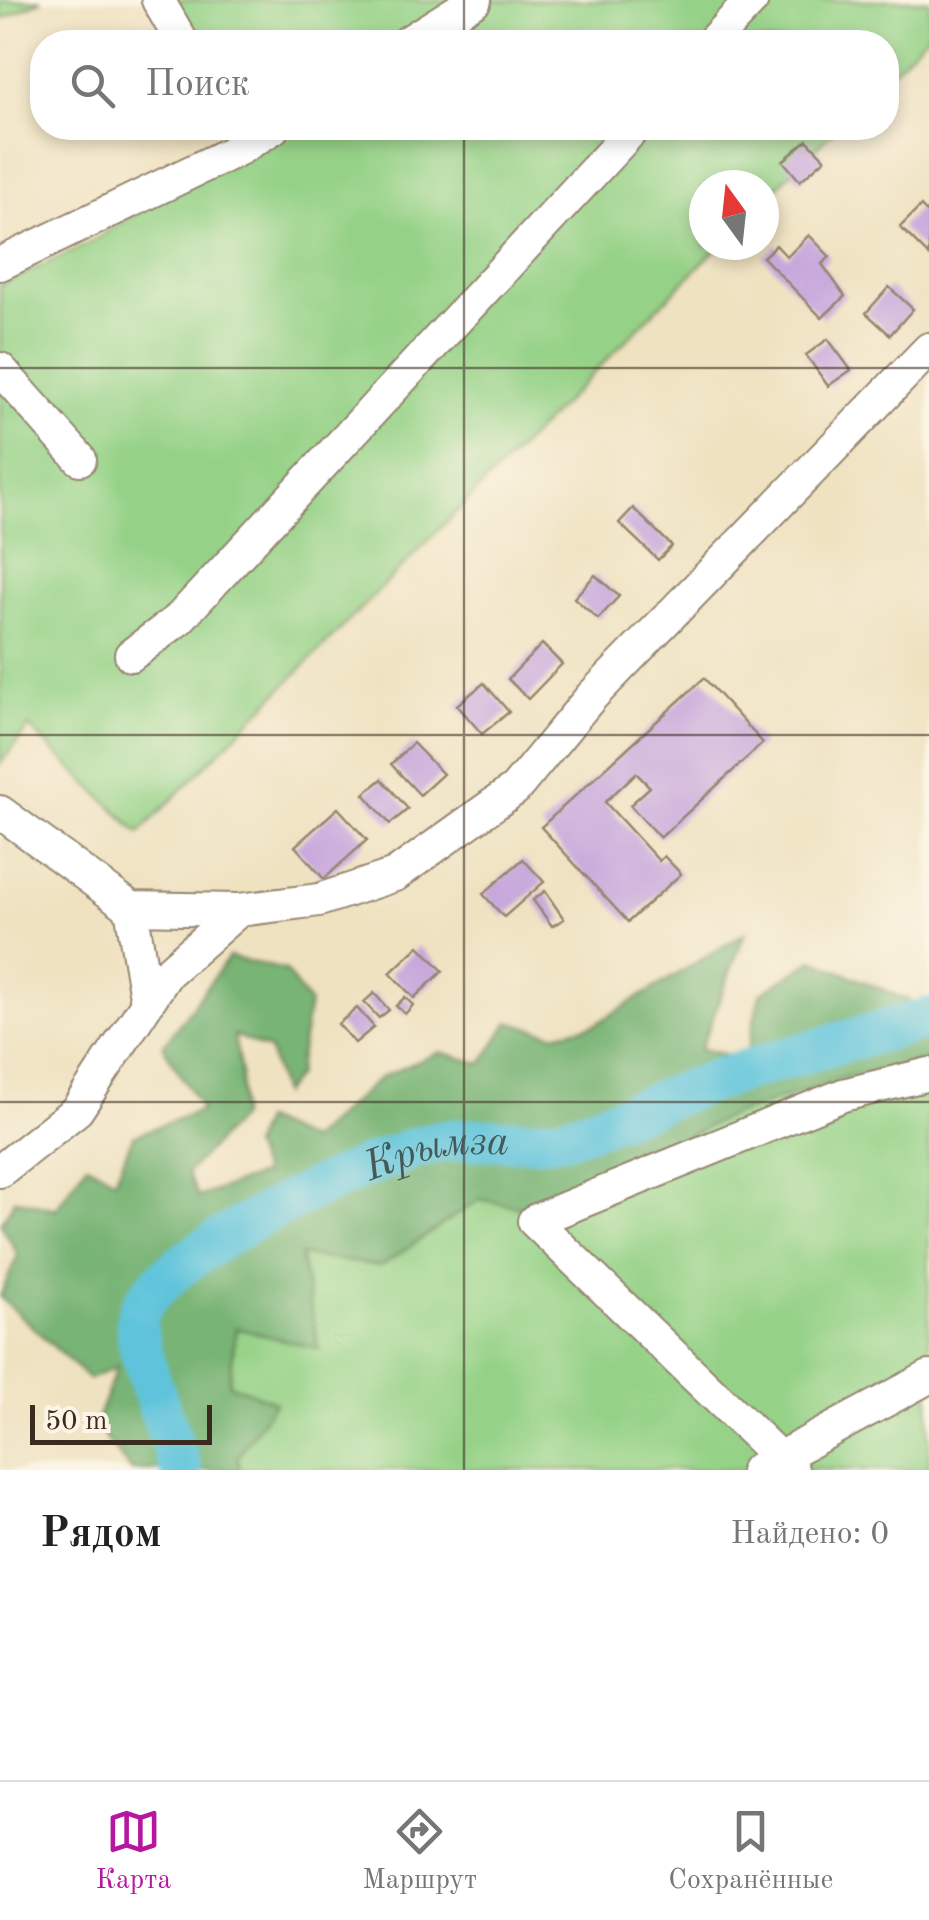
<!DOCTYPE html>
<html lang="ru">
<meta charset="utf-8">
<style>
body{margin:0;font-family:"Old Standard TT",serif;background:#f2f2f2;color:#222}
.compass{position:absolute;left:689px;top:170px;width:90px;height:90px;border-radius:50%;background:#fff;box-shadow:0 5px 15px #0003;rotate:345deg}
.scale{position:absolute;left:30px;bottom:25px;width:182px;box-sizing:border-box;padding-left:10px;border:5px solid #3b2a1e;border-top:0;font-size:28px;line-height:35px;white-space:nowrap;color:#3b2a1e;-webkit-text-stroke:8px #fcf5e5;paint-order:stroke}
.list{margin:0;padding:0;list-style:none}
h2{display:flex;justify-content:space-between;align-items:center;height:130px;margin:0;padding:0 40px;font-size:42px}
h2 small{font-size:32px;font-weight:400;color:#767676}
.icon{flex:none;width:55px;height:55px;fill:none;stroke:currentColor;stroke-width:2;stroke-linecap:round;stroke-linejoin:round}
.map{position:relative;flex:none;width:929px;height:1470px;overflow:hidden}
.search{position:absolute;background:#fff;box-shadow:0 5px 15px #0003;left:30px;right:30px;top:30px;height:110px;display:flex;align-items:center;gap:25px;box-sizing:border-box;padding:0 35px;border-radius:40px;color:#767676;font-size:38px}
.sheet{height:310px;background:#fff}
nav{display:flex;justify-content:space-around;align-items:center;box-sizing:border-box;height:140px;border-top:2px solid #e0e0e0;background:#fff;font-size:28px;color:#767676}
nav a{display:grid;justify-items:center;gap:5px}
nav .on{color:#b5179e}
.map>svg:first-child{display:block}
.green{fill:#95d287;stroke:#687e52;stroke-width:2.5}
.forest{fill:#78b474;stroke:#5a6f49;stroke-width:2.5}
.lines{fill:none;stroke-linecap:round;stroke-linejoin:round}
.river{stroke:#5ec4db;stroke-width:42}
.building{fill:#c8a8dc}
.minor-casing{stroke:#958670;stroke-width:36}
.minor{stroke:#fff;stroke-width:32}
.grid{fill:none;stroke:#3b2a1e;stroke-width:2.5;stroke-opacity:0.55}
.labels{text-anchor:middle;stroke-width:8;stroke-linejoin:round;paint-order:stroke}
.water-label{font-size:42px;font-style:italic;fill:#465857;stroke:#fcf5e5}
</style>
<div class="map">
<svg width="929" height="1470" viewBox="0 0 929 1470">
<rect width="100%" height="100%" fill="#fcf5e5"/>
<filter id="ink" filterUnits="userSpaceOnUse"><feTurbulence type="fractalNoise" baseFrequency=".01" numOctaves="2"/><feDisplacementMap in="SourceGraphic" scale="20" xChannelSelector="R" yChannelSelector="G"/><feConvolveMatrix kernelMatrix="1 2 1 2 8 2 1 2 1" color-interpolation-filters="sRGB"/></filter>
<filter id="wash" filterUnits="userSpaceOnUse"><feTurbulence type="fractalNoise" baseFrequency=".0048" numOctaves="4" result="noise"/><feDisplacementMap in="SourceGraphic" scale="40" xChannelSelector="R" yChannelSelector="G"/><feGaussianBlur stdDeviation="2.25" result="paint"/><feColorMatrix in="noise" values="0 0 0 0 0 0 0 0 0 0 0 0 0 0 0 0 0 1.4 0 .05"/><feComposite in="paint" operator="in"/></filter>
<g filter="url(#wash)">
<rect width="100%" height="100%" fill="#efe2c1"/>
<!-- green -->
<path class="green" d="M0 0H42L0 20Z
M163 0H929V33L887 76 886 42H187Z
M234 128H836L764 200V185H704V245H720L139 833 29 727 0 764V285L86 245 244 147Z
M929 1060V1470H239L238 1456 274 1402 229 1384 236 1328 318 1348 300 1255 381 1266 480 1199 540 1211 722 1119 838 1079Z"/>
<!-- forest -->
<path class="forest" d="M745 933 700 1050 746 1058 760 994 813 960 929 1009V1060L838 1079 722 1119 540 1211 480 1199 381 1266 300 1255 319 1349 236 1328 229 1384 275 1402 238 1456 239 1470H131L95 1425 117 1367 89 1379 0 1297 18 1255 1 1224 15 1199 56 1209 87 1164 115 1180 133 1136 202 1110 163 1046 229 957 285 970 309 1003 297 1075 282 1094 269 1050 234 1035 241 1074 240 1117 187 1173 198 1197 263 1174 252 1147 263 1120 309 1141 381 1077 440 1052 482 1064 509 1022 554 1034 594 1025Z"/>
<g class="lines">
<!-- river -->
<path class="river" id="s1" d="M181 1470C172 1438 132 1344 137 1318 148 1257 379 1153 439 1142 482 1134 534 1146 575 1133 625 1116 674 1094 725 1077 792 1055 861 1037 929 1018"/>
</g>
<g id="blocks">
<!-- building -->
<path class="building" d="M807 140 825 159 800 181 783 161Z
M921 206 929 215V256L900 227Z
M809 235 830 257 822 264 845 296 822 318 763 257 776 245 787 257Z
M889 287 913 309 890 335 866 313Z
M828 339 851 370 828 386 806 355Z
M633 508 672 546 658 560 619 523Z
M595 575 619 596 598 619 574 598Z
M542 644 562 664 528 699 508 679Z
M704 678 763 743 660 838 630 805 650 787 636 773 605 802 659 861 664 856 681 874 628 922 541 827Z
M484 683 509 712 482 734 457 705Z
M413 743 443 774 420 795 391 764Z
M382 779 408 809 390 824 364 794Z
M338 808 367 840 324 879 295 846Z
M523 859 544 882 504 917 483 894Z
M545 891 564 919 552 926 533 900Z
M419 946 443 971 414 998 390 973Z
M374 993 389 1010 379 1018 364 1002Z
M405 997 413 1005 405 1014 396 1006Z
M357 1008 374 1027 355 1043 338 1024Z"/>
</g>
</g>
<g filter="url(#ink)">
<use href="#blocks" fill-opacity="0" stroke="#958670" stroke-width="2.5"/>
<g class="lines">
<defs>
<path id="minor" d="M158 0 182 42
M408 42 475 0
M712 42 752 0
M0 264 241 148 273 128
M0 369 80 459
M131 655 179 619 634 128
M0 812 131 908 147 1003
M131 908 239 910 319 900 395 875 515 789 591 697 929 349
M0 1171 77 1110 167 973 239 910
M757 1470 929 1377
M792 1470 534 1221 843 1095 929 1074"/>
</defs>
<!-- minor casing -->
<use href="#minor" class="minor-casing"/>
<!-- minor -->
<use href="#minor" class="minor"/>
</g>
</g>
<!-- grid -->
<path class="grid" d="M464 0V42M464 128V1470M0 368H929M0 735H929M0 1102H929"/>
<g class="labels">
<!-- water labels -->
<g class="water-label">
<text dy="15" stroke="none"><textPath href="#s1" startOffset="512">Крымза</textPath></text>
</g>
</g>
</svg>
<svg class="compass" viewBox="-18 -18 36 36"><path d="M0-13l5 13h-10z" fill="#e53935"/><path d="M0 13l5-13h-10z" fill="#767676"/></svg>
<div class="scale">50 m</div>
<div class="search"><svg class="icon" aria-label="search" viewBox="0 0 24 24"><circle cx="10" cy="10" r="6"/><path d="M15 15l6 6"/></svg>Поиск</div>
</div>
<section class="sheet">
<h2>Рядом<small>Найдено: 0</small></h2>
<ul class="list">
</ul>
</section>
<nav>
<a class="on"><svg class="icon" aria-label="map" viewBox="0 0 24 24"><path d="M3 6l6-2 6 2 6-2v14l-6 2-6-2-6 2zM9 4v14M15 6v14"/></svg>Карта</a>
<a><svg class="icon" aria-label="directions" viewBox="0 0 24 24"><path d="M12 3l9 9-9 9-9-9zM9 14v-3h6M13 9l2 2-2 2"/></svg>Маршрут</a>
<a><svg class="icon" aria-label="saved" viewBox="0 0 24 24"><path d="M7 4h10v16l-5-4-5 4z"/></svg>Сохранённые</a>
</nav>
